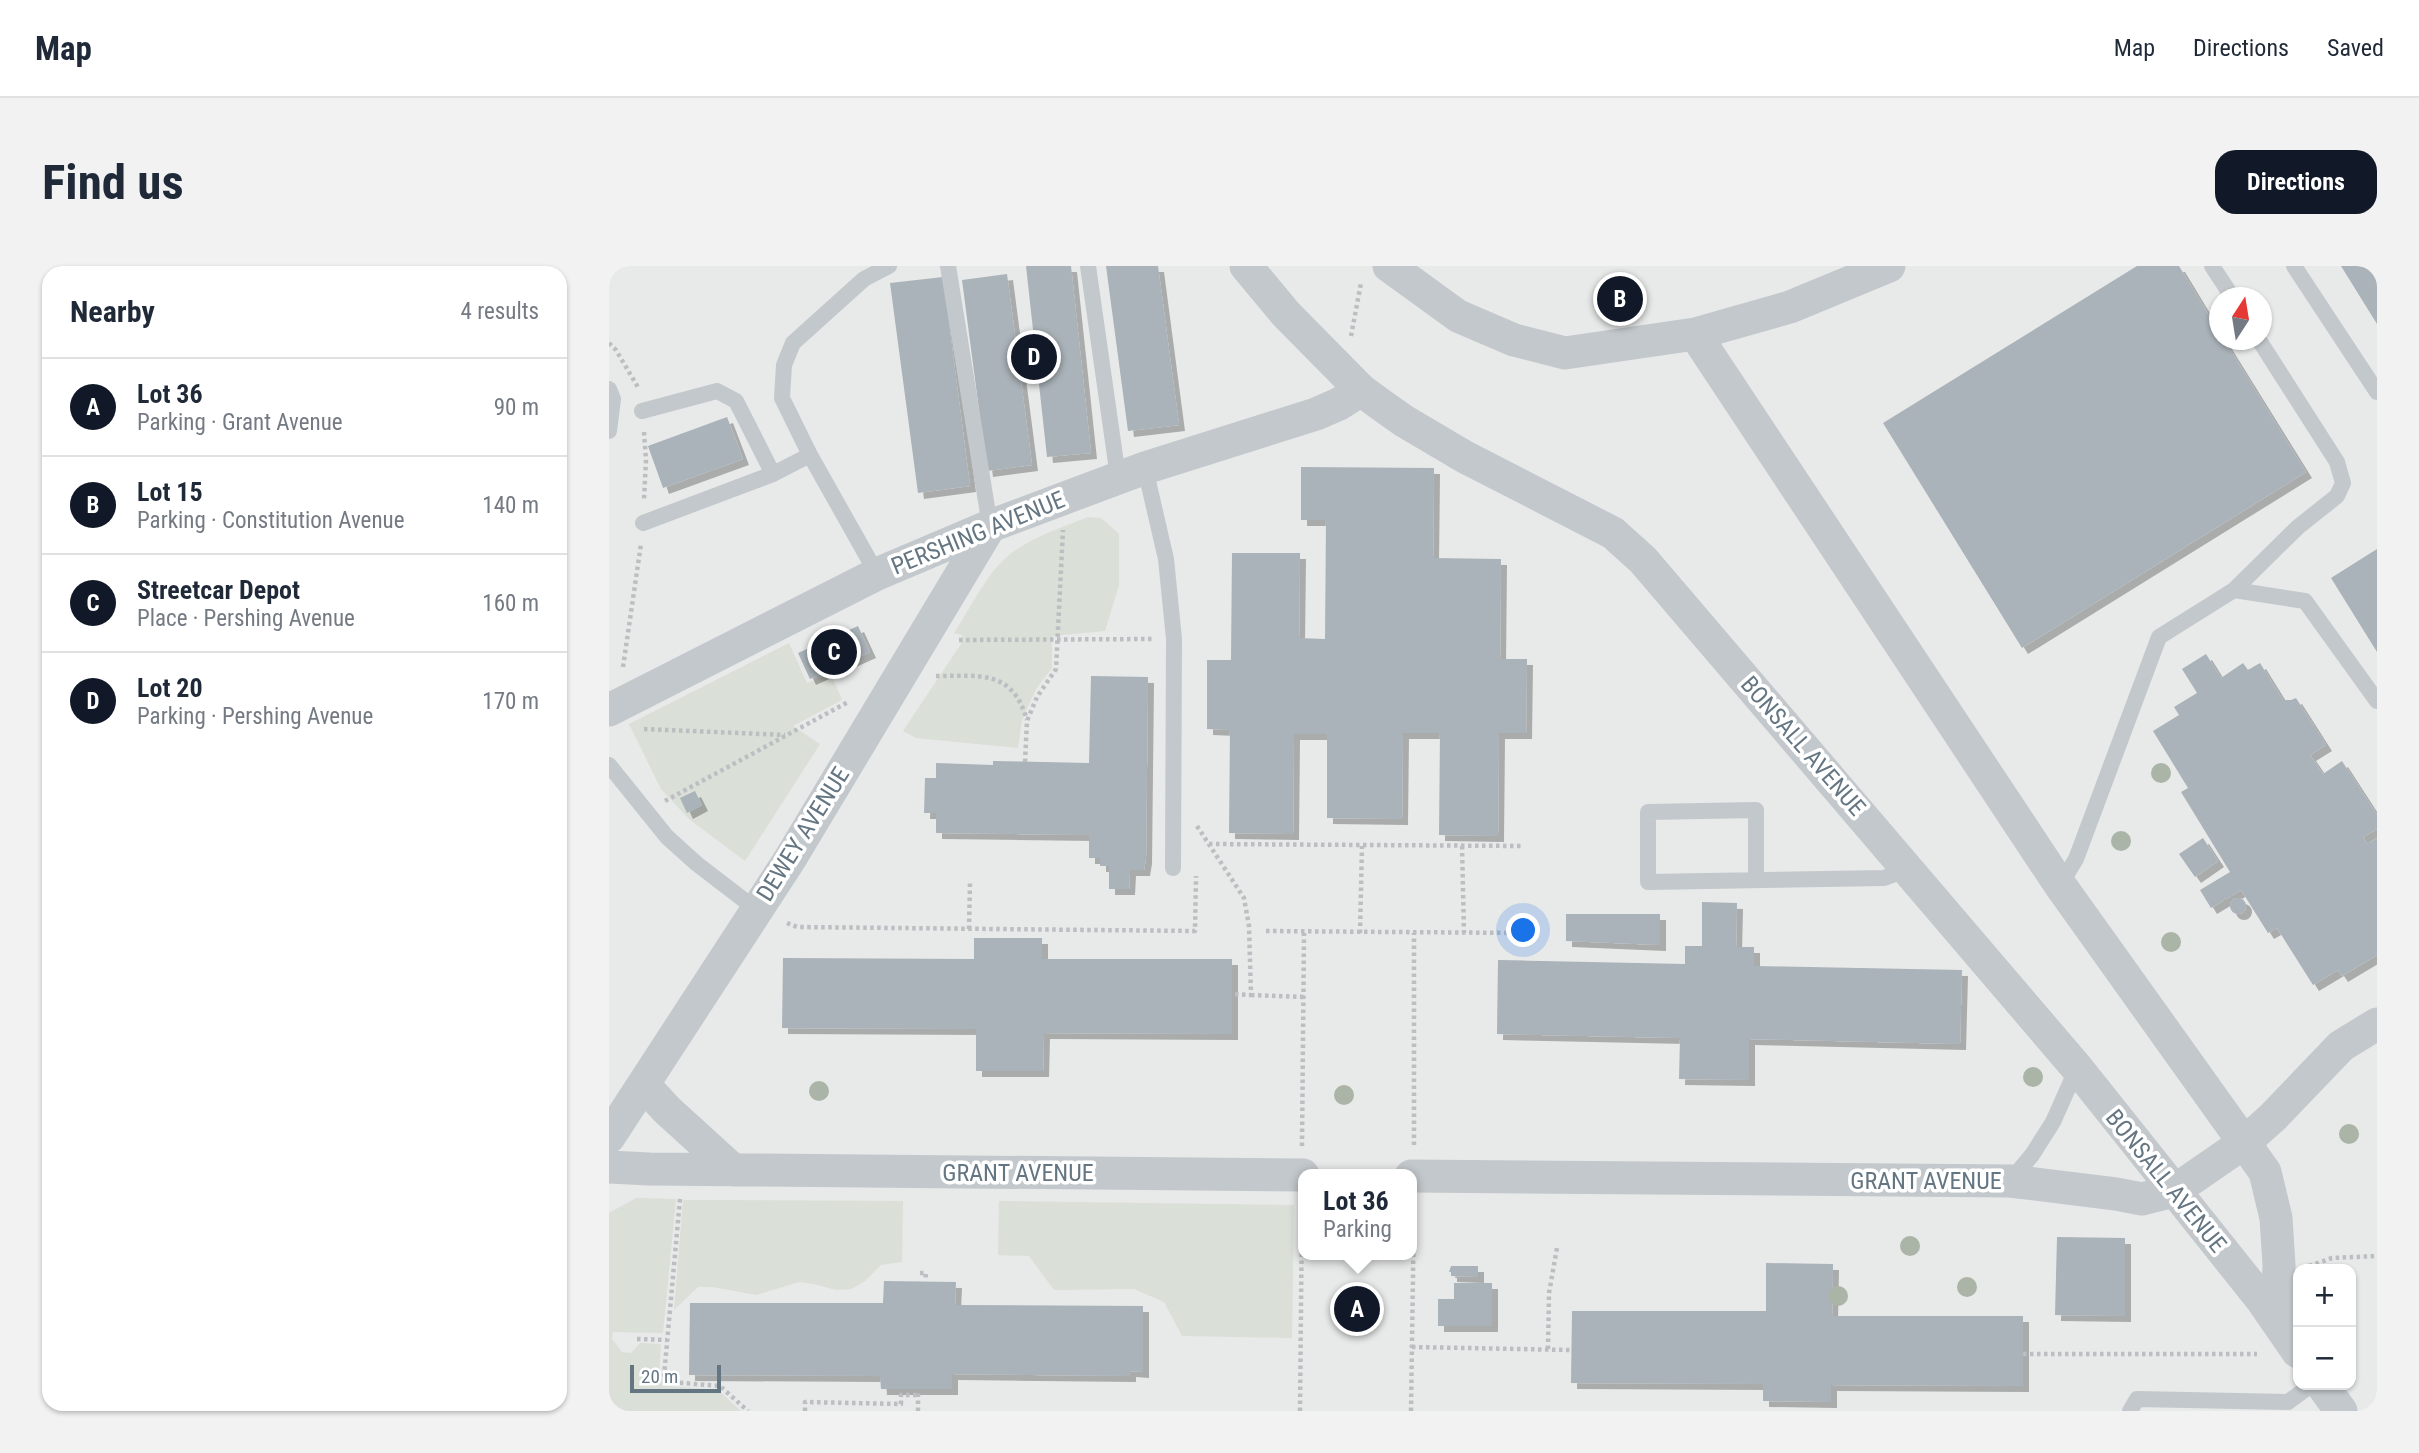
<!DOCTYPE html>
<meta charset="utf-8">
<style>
body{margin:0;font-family:"Roboto Condensed",sans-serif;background:#f2f2f3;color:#1f2937}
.controls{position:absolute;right:21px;bottom:21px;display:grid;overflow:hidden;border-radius:14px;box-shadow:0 2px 5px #0004}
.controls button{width:63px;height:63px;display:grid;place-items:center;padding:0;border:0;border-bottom:2px solid #e0e1e3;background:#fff;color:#1f2937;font:35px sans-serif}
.compass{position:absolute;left:1600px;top:21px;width:63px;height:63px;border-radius:50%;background:#fff;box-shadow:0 2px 5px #0004;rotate:12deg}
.scale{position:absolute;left:21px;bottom:18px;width:91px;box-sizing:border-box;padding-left:7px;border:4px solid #657683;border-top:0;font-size:19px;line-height:24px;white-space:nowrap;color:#657683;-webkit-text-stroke:5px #fff;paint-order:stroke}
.you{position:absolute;left:915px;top:665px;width:24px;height:24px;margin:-18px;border:5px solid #fff;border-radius:50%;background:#1a73e8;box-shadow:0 0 0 10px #1a73e833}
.badge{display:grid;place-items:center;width:46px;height:46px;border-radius:50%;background:#111827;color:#fff;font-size:23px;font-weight:700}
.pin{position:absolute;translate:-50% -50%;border:4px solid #fff;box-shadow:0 2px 7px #0006}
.popup{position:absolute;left:689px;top:903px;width:119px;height:91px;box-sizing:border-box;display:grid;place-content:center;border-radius:14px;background:#fff;filter:drop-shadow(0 2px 5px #0005);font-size:23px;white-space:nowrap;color:#747a83}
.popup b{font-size:26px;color:#1f2937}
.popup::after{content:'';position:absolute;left:50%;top:100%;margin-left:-14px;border:14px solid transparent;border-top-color:#fff}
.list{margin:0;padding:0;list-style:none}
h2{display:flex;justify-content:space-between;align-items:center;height:91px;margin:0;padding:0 28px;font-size:30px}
h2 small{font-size:23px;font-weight:400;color:#747a83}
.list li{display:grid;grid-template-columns:46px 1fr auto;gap:21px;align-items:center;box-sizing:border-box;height:98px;padding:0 28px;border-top:2px solid #e0e1e3}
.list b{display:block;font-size:26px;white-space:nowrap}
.list p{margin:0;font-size:23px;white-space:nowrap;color:#747a83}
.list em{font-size:23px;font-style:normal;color:#747a83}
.map{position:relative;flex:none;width:1768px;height:1145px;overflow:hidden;border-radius:21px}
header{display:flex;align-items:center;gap:42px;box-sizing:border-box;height:98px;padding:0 35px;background:#fff;border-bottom:2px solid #e0e1e3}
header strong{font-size:33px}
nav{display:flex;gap:38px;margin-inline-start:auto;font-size:24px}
.intro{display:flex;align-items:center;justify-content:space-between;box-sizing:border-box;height:168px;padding:0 42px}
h1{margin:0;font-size:49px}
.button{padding:18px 32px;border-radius:21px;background:#111827;color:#fff;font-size:24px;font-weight:700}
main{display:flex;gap:42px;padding:0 42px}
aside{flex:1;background:#fff;border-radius:21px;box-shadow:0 2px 5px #0004}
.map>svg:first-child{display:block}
.built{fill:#e8e9e9;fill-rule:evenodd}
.green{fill:#dadfd7}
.building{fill:#aab3b9;filter:url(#shadow)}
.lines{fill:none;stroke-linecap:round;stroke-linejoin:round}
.path{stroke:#bbbfc2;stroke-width:4.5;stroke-dasharray:3.5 3.5;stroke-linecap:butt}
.service{stroke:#c3c8cc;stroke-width:16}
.minor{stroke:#c3c8cc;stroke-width:33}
.tree{fill:#aab4a7}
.labels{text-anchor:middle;stroke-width:7;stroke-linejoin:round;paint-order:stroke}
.street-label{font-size:24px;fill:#657683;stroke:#fff}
</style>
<header>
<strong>Map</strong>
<nav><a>Map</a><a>Directions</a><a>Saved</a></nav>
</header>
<div class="intro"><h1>Find us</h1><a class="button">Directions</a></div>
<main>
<aside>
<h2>Nearby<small>4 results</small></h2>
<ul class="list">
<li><span class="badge">A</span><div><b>Lot 36</b><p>Parking · Grant Avenue</p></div><em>90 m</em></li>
<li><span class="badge">B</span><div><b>Lot 15</b><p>Parking · Constitution Avenue</p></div><em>140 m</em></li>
<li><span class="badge">C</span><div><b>Streetcar Depot</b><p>Place · Pershing Avenue</p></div><em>160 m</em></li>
<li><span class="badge">D</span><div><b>Lot 20</b><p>Parking · Pershing Avenue</p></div><em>170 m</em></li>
</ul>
</aside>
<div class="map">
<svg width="1768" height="1145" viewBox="0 0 1768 1145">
<defs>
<filter id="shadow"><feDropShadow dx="6" dy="6" stdDeviation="0" flood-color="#0004"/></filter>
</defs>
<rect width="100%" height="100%" fill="#fafaf8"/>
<!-- built -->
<path class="built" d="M0 0H1768V1145H0ZM1610 32H1652V74H1610ZM694 908H802V989H694ZM1689 1003H1742V1119H1689Z"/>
<!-- green -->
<path class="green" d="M479 251 492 252 510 268V319L496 365 443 370V402L427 423 413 454 409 482 307 472 294 465 352 378 353 369 345 367C361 343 378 307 399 290 422 271 452 262 479 251Z
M180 377 198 417 222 408 233 434 184 460 211 478 136 595 80 553 52 523 20 458Z
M27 932 67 933 54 1067 4 1066 3 1073 13 1086 22 1087 31 1077 52 1078 50 1109 59 1120 109 1124 132 1145H0V947Z
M74 934 294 935 293 996 272 999 256 1015 242 1023 227 1024 205 1018 190 1016 147 1029 104 1021H89L65 1044Z
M390 935 685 939 683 1072 573 1070 555 1036 525 1023 445 1024 420 990 389 989Z"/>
<!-- building -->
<path class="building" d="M417 0H462L482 187 438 191Z
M497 0H549L570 159 519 165Z
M1528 0H1570L1610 66V74H1615L1697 206 1413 382 1274 157Z
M1732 0H1768V58Z
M398 8 423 199 378 205 353 14Z
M334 11 361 220 309 227 281 17Z
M118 151 134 193 54 222 39 180Z
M692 201 825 202 824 292 892 293 891 393H918L917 467H890L889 570 830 569 831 467H794L793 553 718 552V468H685L684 568 620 567 621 464 598 463V394H622L623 287H691L690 372 716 373 717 254H692Z
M1768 283V386L1722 312Z
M249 360 261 386 201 413 189 387Z
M1597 388 1612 412 1634 397 1639 404 1651 397 1674 434H1682L1687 432 1717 479 1701 489 1714 508 1733 495 1768 549V563L1754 571 1758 578 1768 572V689L1733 710 1729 704 1704 719 1668 662 1659 667 1632 624 1602 642 1591 624 1621 606 1572 526 1579 522 1544 465 1570 449 1565 441 1588 427 1573 403Z
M482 410 539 411 537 592 535 604H521L520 623H500V600H491V592H480V569L327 567V547H315L316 512H327V497L384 499V495L480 497Z
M86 525 93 539 78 547 71 532Z
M1594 572 1609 595 1586 611 1570 588Z
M1621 640a8 8 0 1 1 16 0a8 8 0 1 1-16 0Z
M1093 636 1128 637 1127 681H1145V700L1353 704 1351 778 1140 773V814L1070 813 1071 772 888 768 889 694 1076 698V680H1093Z
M957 648H1051V679L957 675Z
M365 672H433V693H623V768L435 767 434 805H367V763L173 762 174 692 365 693Z
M1448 971 1516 972V1050L1446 1049Z
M1157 997 1224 998 1223 1050H1414V1120L1222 1119V1136L1154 1135V1118L962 1117 963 1045H1157Z
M842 1000H869V1011L842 1010V1006H840Z
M275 1015 347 1016 346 1039 534 1040V1106L521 1105V1110L343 1108V1123H272L271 1110 80 1109 81 1037H274Z
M845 1017H883V1060H829V1033H845Z"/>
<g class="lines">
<!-- path -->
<path class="path" d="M742 70 752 17
M0 77 7 84 30 123
M35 166 37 194 35 234
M350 374 544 373
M14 401 32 278
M327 410C371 410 403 403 418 454
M35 463 176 469
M416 496 418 455 428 431 447 403 454 264
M56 535 239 436
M588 560 635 632 640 660 642 729 623 728
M600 578 913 580
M853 580 855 667
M178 657 188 661 586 665 587 610
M360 663 361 617
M657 665 912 667
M751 667 753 580
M642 729 695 731
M805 879V667
M693 880 695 667
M71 933 55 1110 61 1116 111 1120 139 1145
M1700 1000 1723 992 1768 990
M311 1007H317L316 1015
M28 1073 58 1074
M803 1081 962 1084
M939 1083 940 1027 948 982
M1414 1088H1648
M196 1145V1136L292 1138V1129H309
M309 1145V1124
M691 1145 693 939
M802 1145 805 942"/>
<!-- service -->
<path class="service" d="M339 0 381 260
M479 0 509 211
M1603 0 1624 32
M1685 0 1768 126
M0 123 4 133 0 165
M33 145 108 125 127 135 164 208
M536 202 557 293 565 373 564 602
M34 257 164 208 201 189
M268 308 201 189 173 132 175 99 184 77 255 13 280 0
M1625 324 1696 335 1768 435
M0 499 58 571 88 598 148 644
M1147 614V544L1039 546V616L1275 612 1299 603
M1451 619 1467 593 1550 371 1625 324 1689 261 1728 230 1734 217 1728 196 1650 74
M1402 914 1423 889 1444 856 1468 802
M1521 1145 1528 1133 1679 1136 1702 1119"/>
<!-- minor -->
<path class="minor" d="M637 0 677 48 752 124 771 138 795 155 856 191 1004 267 1034 294 1468 802 1653 1034 1689 1086
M780 0 849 50 905 74 956 87 1086 68 1181 41 1280 0
M1086 68 1451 619 1656 906 1667 952 1670 999 1668 1055
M0 444 268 308 381 260 536 202 707 148 730 138 752 124
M35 819 58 844 124 904
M0 871 181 593 381 260
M0 901 40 903 694 909
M802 910 1401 915 1507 928 1533 933 1565 925 1636 876 1664 851 1732 780 1768 758
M1713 1119 1732 1145"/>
</g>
<!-- trees -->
<g class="tree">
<circle cx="1552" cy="507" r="10"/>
<circle cx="1512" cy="575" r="10"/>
<circle cx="1562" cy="676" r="10"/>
<circle cx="1424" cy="811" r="10"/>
<circle cx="210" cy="825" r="10"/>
<circle cx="735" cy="829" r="10"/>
<circle cx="1740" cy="868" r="10"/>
<circle cx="1301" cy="980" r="10"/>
<circle cx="1358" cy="1021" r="10"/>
<circle cx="1229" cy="1030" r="10"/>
</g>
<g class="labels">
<!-- street labels -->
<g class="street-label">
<text transform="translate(369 267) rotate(-22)" y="8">PERSHING AVENUE</text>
<text transform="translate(1194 480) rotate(49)" y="8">BONSALL AVENUE</text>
<text transform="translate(194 568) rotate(-58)" y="8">DEWEY AVENUE</text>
<text x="409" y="915">GRANT AVENUE</text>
<text x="1317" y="923">GRANT AVENUE</text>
<text transform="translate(1557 915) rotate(51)" y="8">BONSALL AVENUE</text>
</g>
</g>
</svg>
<div class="controls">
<button>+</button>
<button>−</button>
</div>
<svg class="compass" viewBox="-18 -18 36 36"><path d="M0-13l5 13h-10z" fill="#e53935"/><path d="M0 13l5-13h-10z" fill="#747a83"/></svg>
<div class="scale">20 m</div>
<div class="you"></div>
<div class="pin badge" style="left:748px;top:1043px">A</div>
<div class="popup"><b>Lot 36</b>Parking</div>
<div class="pin badge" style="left:1011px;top:33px">B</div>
<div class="pin badge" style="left:225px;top:386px">C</div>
<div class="pin badge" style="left:425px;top:91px">D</div>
</div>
</main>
